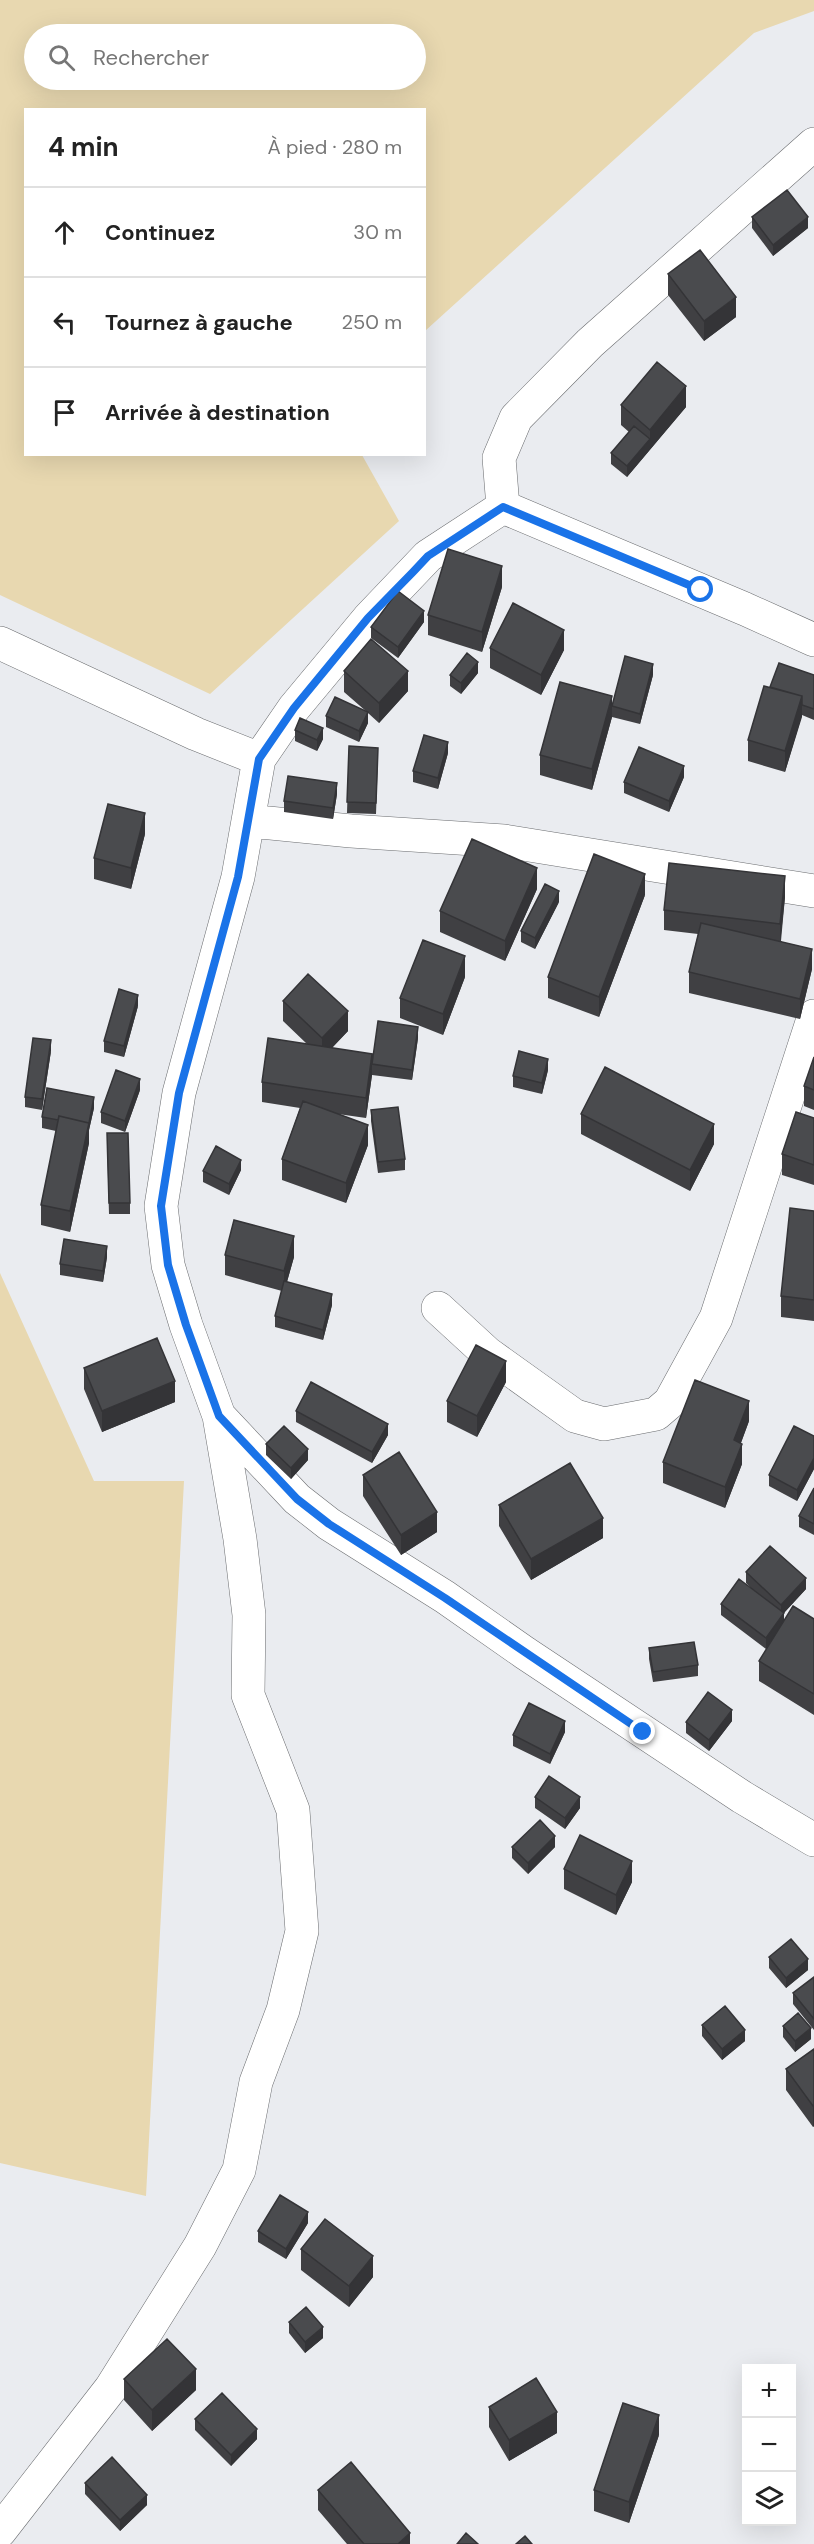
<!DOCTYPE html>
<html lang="fr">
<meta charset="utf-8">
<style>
body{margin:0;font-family:"DM Sans",sans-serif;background:#f6f6f6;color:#222}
.controls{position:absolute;right:18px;bottom:18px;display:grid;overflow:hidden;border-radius:0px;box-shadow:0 6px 24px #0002}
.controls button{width:54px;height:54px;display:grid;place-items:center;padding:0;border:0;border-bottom:2px solid #e0e0e0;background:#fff;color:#222;font:30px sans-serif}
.stop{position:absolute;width:18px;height:18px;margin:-14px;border:4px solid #1a73e8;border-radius:50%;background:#fff}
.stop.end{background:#1a73e8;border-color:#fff;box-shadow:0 2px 6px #0008}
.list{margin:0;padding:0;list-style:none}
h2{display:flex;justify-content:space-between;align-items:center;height:78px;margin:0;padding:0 24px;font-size:26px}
h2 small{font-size:20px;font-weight:400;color:#767676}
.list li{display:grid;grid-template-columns:39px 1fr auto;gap:18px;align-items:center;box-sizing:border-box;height:90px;padding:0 24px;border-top:2px solid #e0e0e0}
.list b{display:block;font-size:22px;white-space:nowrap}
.list em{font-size:20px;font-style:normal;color:#767676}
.icon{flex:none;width:33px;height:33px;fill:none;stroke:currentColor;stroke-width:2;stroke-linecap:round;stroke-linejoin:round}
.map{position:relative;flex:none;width:814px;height:2544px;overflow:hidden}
.search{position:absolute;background:#fff;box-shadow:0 6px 24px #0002;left:24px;top:24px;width:402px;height:66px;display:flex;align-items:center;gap:15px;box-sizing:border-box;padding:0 21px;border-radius:33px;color:#767676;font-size:22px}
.panel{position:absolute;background:#fff;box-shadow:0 6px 24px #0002;left:24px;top:108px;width:402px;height:348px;border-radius:0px}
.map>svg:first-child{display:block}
.green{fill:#e8d8b0;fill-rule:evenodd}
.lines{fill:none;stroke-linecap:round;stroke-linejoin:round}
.minor-casing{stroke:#6a6c6f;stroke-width:34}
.minor{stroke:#fff;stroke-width:33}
.wall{fill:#404043}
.shaded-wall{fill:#343437}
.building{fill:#4a4b4e;stroke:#343437;stroke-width:1.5}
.route{stroke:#1a73e8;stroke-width:8}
</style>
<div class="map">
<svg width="814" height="2544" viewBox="0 0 814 2544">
<rect width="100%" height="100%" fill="#eaecf0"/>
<!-- green -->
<path class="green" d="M0 0H814V11L754 33 425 331 424 110H26V454L362 455 399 521 210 694 0 595ZM34 34H416V80H34Z
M0 1273 94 1481H184L146 2196 0 2163Z"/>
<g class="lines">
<defs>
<path id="minor" d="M814 144 590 343 516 418 499 458 503 507 428 556 368 619 294 708 259 759 238 877 179 1093 161 1206 168 1265 186 1325 219 1416 297 1499 329 1524 445 1597 525 1653 742 1797 814 1840
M503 507 745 609 814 640
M0 643 196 734 259 759
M249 821 351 831 504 841 814 891
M438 1308 487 1353 575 1416 604 1424 656 1414 670 1402 716 1318 814 1016
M0 2531 111 2388 200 2246 239 2170 256 2082 283 2010 302 1931 293 1810 248 1695 249 1615 240 1539 219 1416"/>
</defs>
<!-- minor casing -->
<use href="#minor" class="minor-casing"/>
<!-- minor -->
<use href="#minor" class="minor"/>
</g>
<!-- wall -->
<path class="wall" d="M752 217 808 228 773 256 752 228Z
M668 274 736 317 704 341 668 295Z
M621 405 686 407 627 477 611 464V453L629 432 621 425Z
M502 587 482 652 428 635V615Z
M424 622 398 658 371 638V627Z
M490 648 564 650 541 695 490 668Z
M344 671 408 691 379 723 368 713V723L359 742 326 727V716L367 712 344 692Z
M478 673 461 694 450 686V675Z
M653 675 640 724 612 717 592 790 540 775V755L612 706Z
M814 675V720L802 715 785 772 748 761V740L770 687Z
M295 730 323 739 317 751 295 741Z
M349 746 378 758 376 814 347 813Z
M448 753 438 789 413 782V771Z
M684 777 669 812 624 793V782Z
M337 794 333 819 284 812V801Z
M145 834 131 889 94 879V858Z
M537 889 505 961 440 932V911Z
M645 895 599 1017 548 998V977Z
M785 897 781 941 812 969 800 1019 689 993V972L698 934 664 930V910Z
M559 902 535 949 521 942V931Z
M465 977 443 1035 400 1018V998Z
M283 1001 348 1031 332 1048 372 1064 418 1038 412 1080 372 1075 366 1118 338 1114 368 1145 346 1203 282 1180V1159L300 1108 262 1102V1082L307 1044 283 1021Z
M138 1006 124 1057 104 1052V1041Z
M51 1051 42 1110 25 1107V1097Z
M814 1057V1110L804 1106V1086Z
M548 1070 542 1094 513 1087V1076Z
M140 1090 125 1132 101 1123V1112Z
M94 1108 89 1130V1143L70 1232 41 1225V1205L56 1131 42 1128V1117Z
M371 1110 405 1159V1170L378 1173 371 1121Z
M581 1114 714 1144 690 1191 581 1134Z
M814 1118V1185L782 1175V1154Z
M107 1144 130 1203V1214H109Z
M241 1170 229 1195 203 1182V1171Z
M814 1211V1321L781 1317V1296Z
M225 1255 294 1257 287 1282 332 1305 323 1340 275 1327V1316L282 1291 225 1275Z
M107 1257 103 1282 60 1275V1264Z
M84 1368 175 1402 102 1432 84 1389Z
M506 1382 477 1437 447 1422V1401Z
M296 1411 388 1435 372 1463 296 1422Z
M749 1421 741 1443 742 1464 725 1508 663 1483V1462Z
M814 1436V1469L797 1501 769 1486V1475Z
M266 1444 308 1460 291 1479 266 1455Z
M363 1475 437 1532 401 1555 363 1496Z
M814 1488V1535L799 1527V1516Z
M499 1505 603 1538 531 1580 499 1526Z
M746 1572 806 1589 784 1613V1621L814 1619V1715L759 1681V1661L772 1640 766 1649 721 1615V1604L754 1591 746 1583Z
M649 1648 698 1665V1676L653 1682 649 1659Z
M732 1721 709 1751 686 1733V1722Z
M565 1732 550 1764 513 1746V1735Z
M535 1797 580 1808 565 1829 535 1808Z
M512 1847H555L528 1874 512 1858Z
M564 1869 632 1882 616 1915 564 1889Z
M769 1957 808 1970 786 1988 769 1968Z
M814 1977V2030L793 2004V1993Z
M702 2025 745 2041 722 2060 702 2036Z
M783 2026 811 2039 795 2052 783 2037Z
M814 2049V2126L813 2127 786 2090V2069Z
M308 2223 286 2259 258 2242V2231Z
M301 2249 373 2277 349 2307 301 2270Z
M289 2322 323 2338 305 2353 289 2333Z
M124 2379 196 2390 152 2431 124 2400Z
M489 2407 557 2433 509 2461 489 2427Z
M195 2419 257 2439 231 2466 195 2430Z
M659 2435 629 2523 594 2511V2490Z
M85 2483 147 2505 120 2531 85 2494Z
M318 2490 410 2544H347L318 2510Z"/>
<!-- shaded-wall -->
<path class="shaded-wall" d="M808 217V228L773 256V245Z
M736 297V317L704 341V321Z
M686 386V407L627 477V466L650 439V430Z
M502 566V587L482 652V632Z
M424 611V622L398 658V647Z
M564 630V650L541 695V675Z
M478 662V673L461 694V683Z
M653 664V675L640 724V714Z
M408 671V691L379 723V703Z
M612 696V717L592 790V769Z
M802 696V717L785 772V751Z
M368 712V723L359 742V731Z
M323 728V739L317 751V740Z
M448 742V753L438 789V778Z
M684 766V777L669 812V801Z
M337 783V794L333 819V808Z
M145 813V834L131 889V868Z
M537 868V889L505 961V941Z
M645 874V895L599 1017V997Z
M785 876V897L780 944V924Z
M559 891V902L535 949V938Z
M812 949V969L800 1019V999Z
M465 956V977L443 1035V1014Z
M138 995V1006L124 1057V1046Z
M348 1011V1031L322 1058V1038Z
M418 1027V1038L412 1080V1070Z
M51 1040V1051L42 1110V1099Z
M372 1054V1075L366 1118V1098Z
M548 1059V1070L542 1094V1083Z
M140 1079V1090L125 1132V1121Z
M94 1097V1108L89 1130V1143L70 1232V1211Z
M714 1124V1144L690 1191V1170Z
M368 1125V1145L346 1203V1183Z
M241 1160V1170L229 1195V1184Z
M294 1236V1257L284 1292V1271Z
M107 1246V1257L103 1282V1271Z
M332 1294V1305L323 1340V1330Z
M506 1361V1382L477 1437V1416Z
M175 1381V1402L102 1432V1411Z
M749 1401V1421L734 1461V1440Z
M388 1424V1435L372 1463V1452Z
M742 1444V1464L725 1508V1487Z
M308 1449V1460L291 1479V1468Z
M814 1458V1469L797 1501V1490Z
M437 1512V1532L401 1555V1535Z
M603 1518V1538L531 1580V1559Z
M806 1578V1589L781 1616V1605Z
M784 1613V1624L766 1649V1638Z
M732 1710V1721L709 1751V1740Z
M565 1721V1732L550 1764V1754Z
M580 1797V1808L565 1829V1818Z
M555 1836V1847L528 1874V1863Z
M632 1861V1882L616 1915V1895Z
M808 1959V1970L786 1988V1978Z
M811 2028V2039L795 2052V2041Z
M745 2030V2041L722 2060V2049Z
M813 2106H814V2126L813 2127Z
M308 2212V2223L286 2259V2249Z
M373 2256V2277L349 2307V2286Z
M323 2327V2338L305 2353V2342Z
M196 2369V2390L152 2431V2410Z
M557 2412V2433L509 2461V2440Z
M659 2415V2435L629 2523V2502Z
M257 2429V2439L231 2466V2455Z
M147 2495V2505L120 2531V2520Z
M410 2533V2544H398Z"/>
<!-- building -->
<path class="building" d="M787 190 808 217 773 245 752 217Z
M700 250 736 297 704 321 668 274Z
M657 362 686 386 650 430 621 405Z
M634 426 650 439 627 466 611 453Z
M448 549 502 566 482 632 428 615Z
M398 591 424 611 398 647 371 627Z
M513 603 564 630 541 675 490 648Z
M371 639 408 671 379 703 344 671Z
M467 653 478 662 461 683 450 675Z
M625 656 653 664 640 714 612 706Z
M779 663 814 675V709L802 705V696L770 687Z
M560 682 612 696 592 769 540 755Z
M764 686 802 696 785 751 748 740Z
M335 697 368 712 359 731 326 716Z
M300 718 323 728 317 740 295 730Z
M424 735 448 742 438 778 413 771Z
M349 746 378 748 376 803 347 802Z
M639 747 684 766 669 801 624 782Z
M288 776 337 783 333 808 284 801Z
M108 804 145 813 131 868 94 858Z
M472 839 537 868 505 941 440 911Z
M594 854 645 874 599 997 548 977Z
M669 863 785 876 780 924 664 910Z
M545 884 559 891 535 938 521 931Z
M701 923 812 949 800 999 689 972Z
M423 940 465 956 443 1014 400 998Z
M308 974 348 1011 322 1038 283 1001Z
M119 989 138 995 124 1046 104 1041Z
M378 1021 418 1027 412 1070 372 1064Z
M33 1038 51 1040 42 1099 25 1097Z
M268 1038 372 1054 366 1098 262 1082Z
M519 1051 548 1059 542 1083 513 1076Z
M814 1057V1090L804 1086Z
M605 1067 714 1124 690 1170 581 1114Z
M116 1070 140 1079 125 1121 101 1112Z
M47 1088 94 1097 89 1123 59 1116 58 1120 42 1117Z
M303 1101 368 1125 346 1183 282 1159Z
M398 1107 405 1159 378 1162 371 1110Z
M796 1112 814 1118V1165L782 1154Z
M59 1116 89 1123 70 1211 41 1205Z
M107 1133H128L130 1203H109Z
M216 1146 241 1160 229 1184 203 1171Z
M790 1208 814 1211V1300L781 1296Z
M234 1220 294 1236 284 1271 225 1255Z
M64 1239 107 1246 103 1271 60 1264Z
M284 1281 332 1294 323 1330 275 1316Z
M157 1338 175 1381 102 1411 84 1368Z
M476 1345 506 1361 477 1416 447 1401Z
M695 1380 749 1401 734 1440 742 1444 725 1487 663 1462Z
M311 1382 388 1424 372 1452 296 1411Z
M284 1426 308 1449 291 1468 266 1444Z
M794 1426 814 1436V1458L797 1490 769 1475Z
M399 1452 437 1512 401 1535 363 1475Z
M570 1463 603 1518 531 1559 499 1505Z
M814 1488V1524L799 1516Z
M770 1546 806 1578 781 1605 746 1572Z
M739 1579 784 1613 766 1638 721 1604Z
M793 1606 814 1619V1694L759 1661Z
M694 1642 698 1665 653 1672 649 1648Z
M708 1692 732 1710 709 1740 686 1722Z
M529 1703 565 1721 550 1754 513 1735Z
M549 1776 580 1797 565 1818 535 1797Z
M540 1820 555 1836 528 1863 512 1847Z
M580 1835 632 1861 616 1895 564 1869Z
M791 1939 808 1959 786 1978 769 1957Z
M814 1977V2019L793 1993Z
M725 2006 745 2030 722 2049 702 2025Z
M798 2013 811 2028 795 2041 783 2026Z
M814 2049V2106H813L786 2069Z
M280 2195 308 2212 286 2249 258 2231Z
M325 2219 373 2256 349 2286 301 2249Z
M306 2307 323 2327 305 2342 289 2322Z
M167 2339 196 2369 152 2410 124 2379Z
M536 2378 557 2412 509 2440 489 2407Z
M222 2393 257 2429 231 2455 195 2419Z
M623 2403 659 2415 629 2502 594 2490Z
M112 2457 147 2495 120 2520 85 2483Z
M351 2462 410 2533 398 2544H364L318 2490Z
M466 2533 478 2544H457Z
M525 2536 532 2544H516Z"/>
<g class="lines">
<!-- route -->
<path class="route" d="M643 1732 445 1598 329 1524 297 1499 219 1416 186 1325 168 1265 161 1206 179 1093 238 877 259 759 294 708 368 618 413 572 428 556 503 507 701 590"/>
</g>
</svg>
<div class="controls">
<button>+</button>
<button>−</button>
<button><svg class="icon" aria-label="layers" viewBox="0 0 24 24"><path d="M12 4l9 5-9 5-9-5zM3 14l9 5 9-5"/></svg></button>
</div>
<div class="stop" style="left:701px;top:590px"></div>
<div class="stop end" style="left:643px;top:1732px"></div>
<div class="search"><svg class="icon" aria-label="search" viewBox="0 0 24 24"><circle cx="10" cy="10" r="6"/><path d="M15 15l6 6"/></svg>Rechercher</div>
<section class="panel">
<h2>4 min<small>À pied · 280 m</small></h2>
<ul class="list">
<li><svg class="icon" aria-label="ahead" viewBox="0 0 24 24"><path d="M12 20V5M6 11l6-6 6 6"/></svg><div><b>Continuez</b></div><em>30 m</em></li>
<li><svg class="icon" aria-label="left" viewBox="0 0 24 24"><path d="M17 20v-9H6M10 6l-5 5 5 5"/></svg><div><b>Tournez à gauche</b></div><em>250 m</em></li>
<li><svg class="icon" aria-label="arrive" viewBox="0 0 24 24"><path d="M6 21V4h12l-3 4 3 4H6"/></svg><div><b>Arrivée à destination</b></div></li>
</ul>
</section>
</div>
